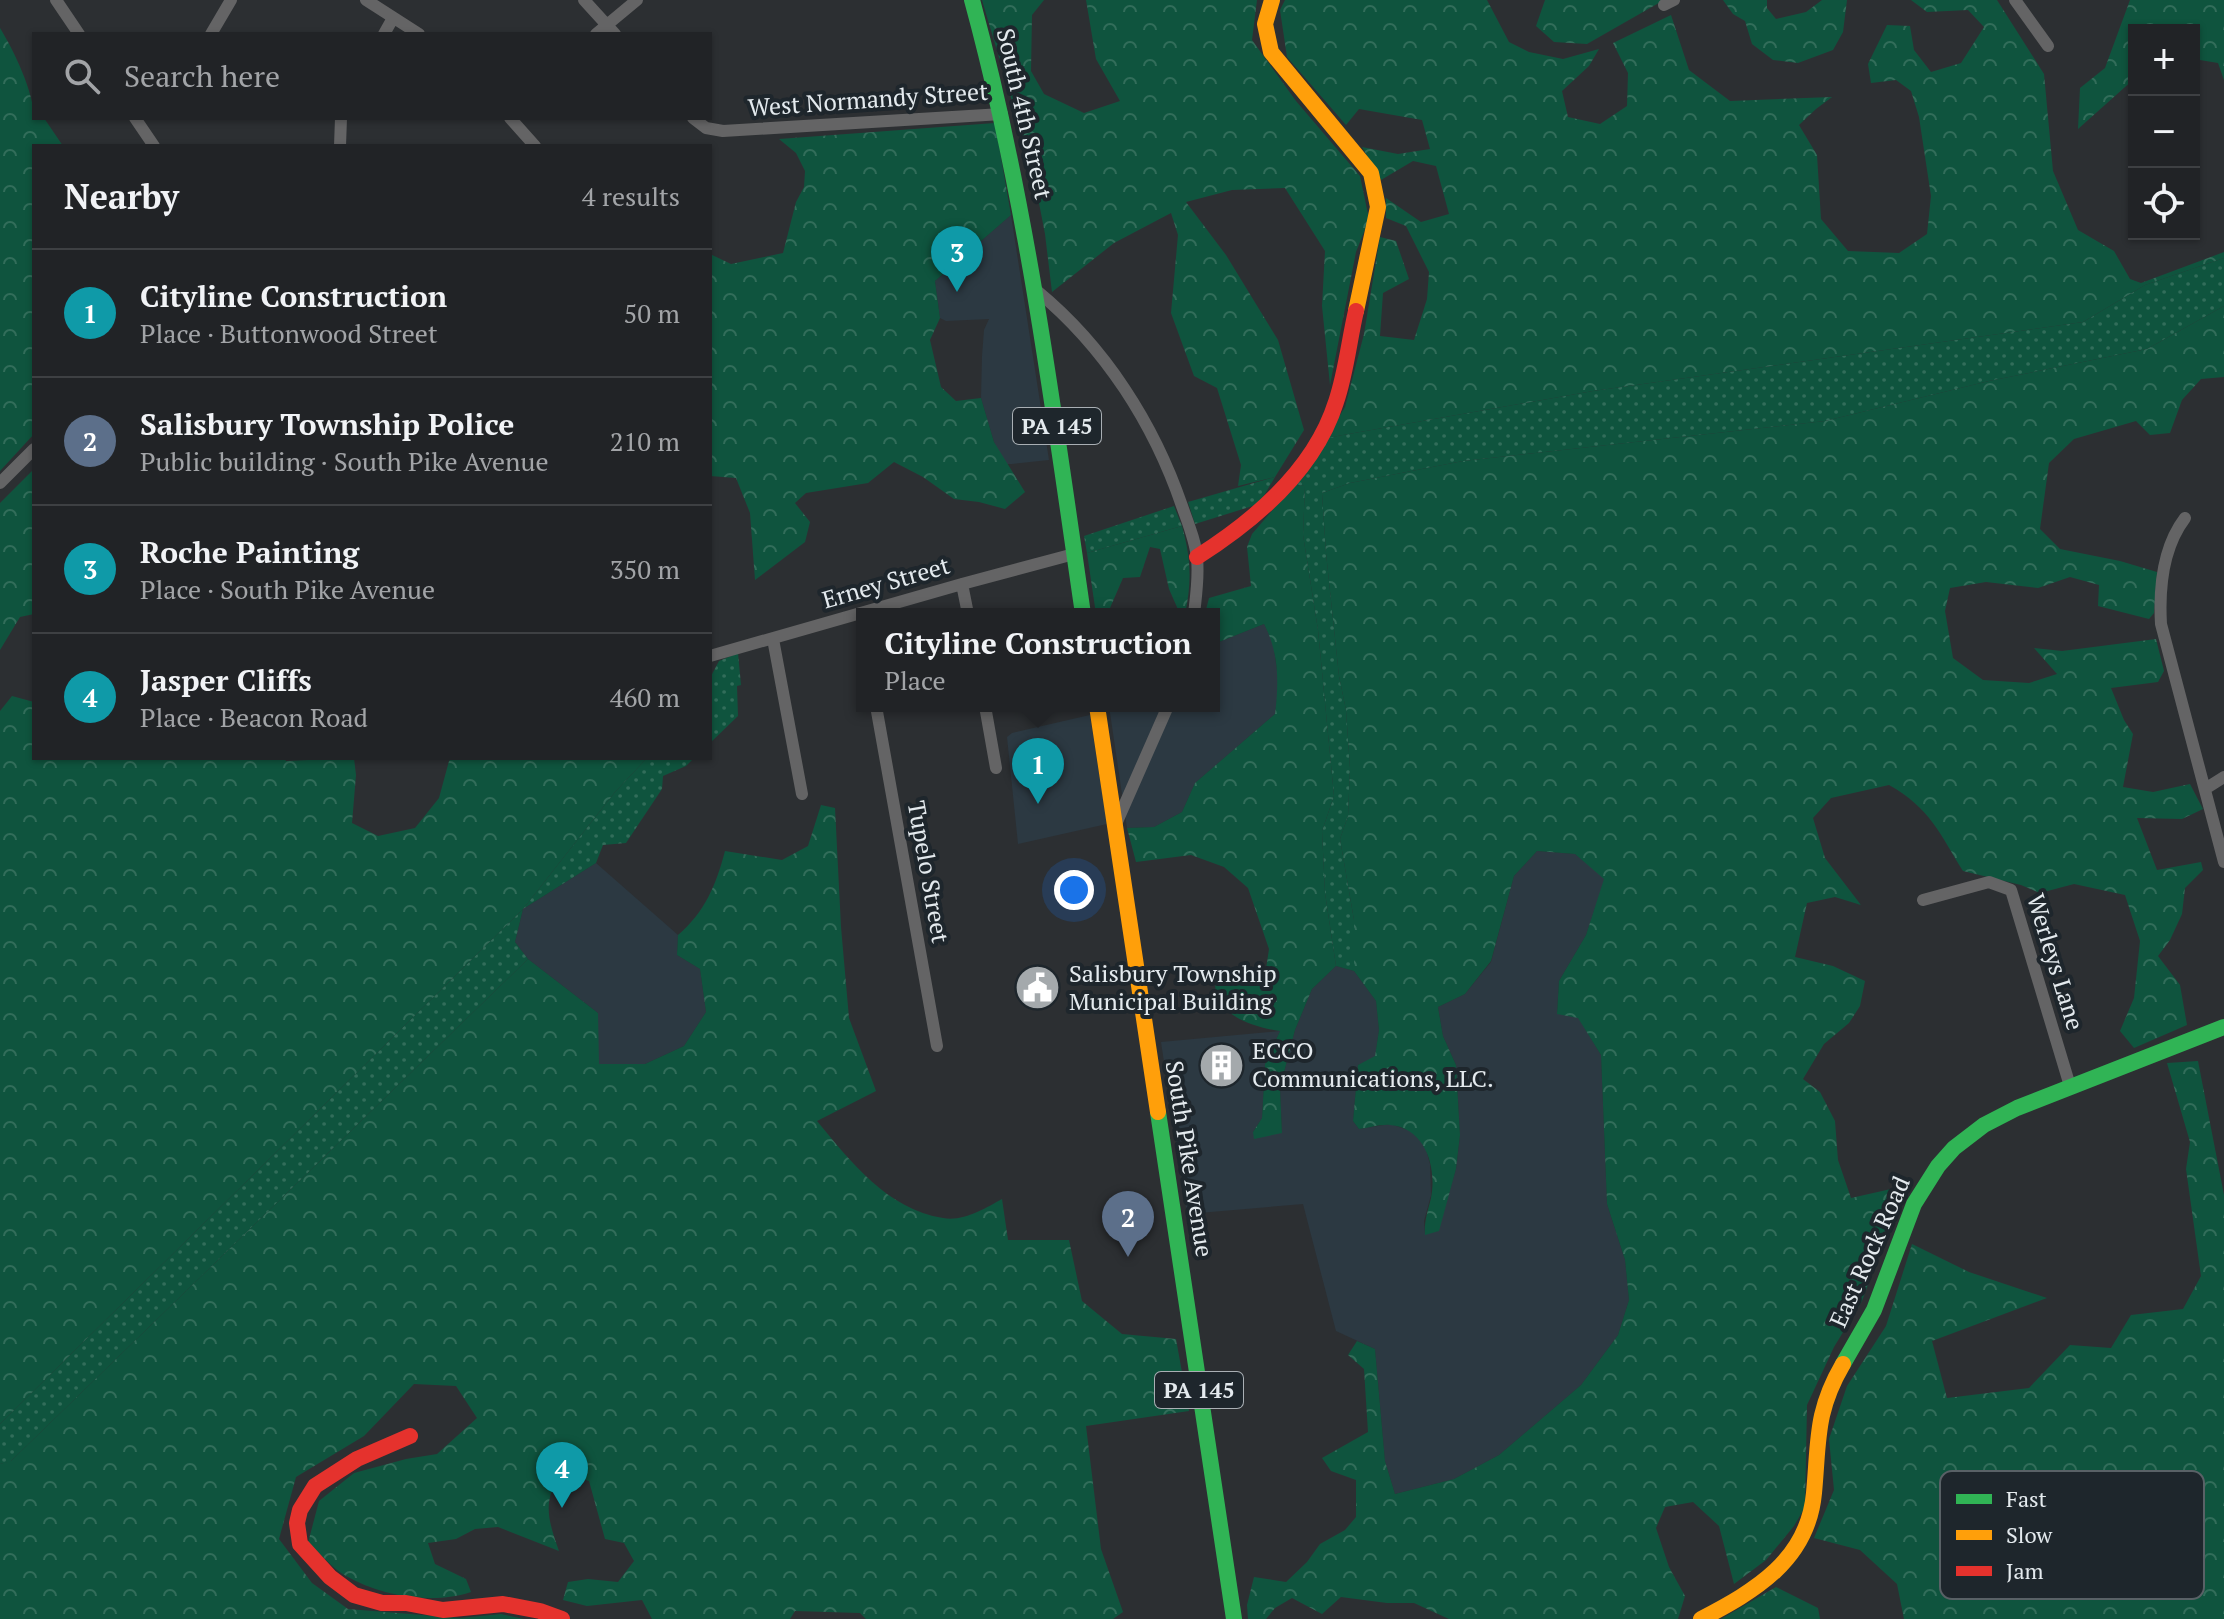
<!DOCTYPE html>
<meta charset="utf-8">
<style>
body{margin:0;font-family:"PT Serif",serif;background:#292b2e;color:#f1f3f6}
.controls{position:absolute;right:24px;top:24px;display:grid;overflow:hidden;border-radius:0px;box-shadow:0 2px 6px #0004}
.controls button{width:72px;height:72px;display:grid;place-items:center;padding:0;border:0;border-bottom:2px solid #3e4043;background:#212326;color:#f1f3f6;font:40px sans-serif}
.you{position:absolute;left:1074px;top:890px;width:28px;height:28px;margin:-20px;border:6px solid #fff;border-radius:50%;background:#1a73e8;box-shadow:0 0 0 12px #1a73e833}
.badge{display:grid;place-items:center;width:52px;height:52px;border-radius:50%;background:#0b8043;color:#fff;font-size:26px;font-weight:700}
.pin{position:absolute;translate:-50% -66px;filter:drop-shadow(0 2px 4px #0008)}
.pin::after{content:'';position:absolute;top:42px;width:28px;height:24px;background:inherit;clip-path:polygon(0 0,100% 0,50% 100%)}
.popup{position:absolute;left:856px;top:608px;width:364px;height:104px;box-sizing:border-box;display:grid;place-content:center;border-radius:0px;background:#212326;filter:drop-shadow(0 2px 6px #0005);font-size:26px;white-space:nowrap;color:#a2a4a7}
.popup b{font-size:30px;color:#f1f3f6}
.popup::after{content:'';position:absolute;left:50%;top:100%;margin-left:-16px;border:16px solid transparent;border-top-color:#212326}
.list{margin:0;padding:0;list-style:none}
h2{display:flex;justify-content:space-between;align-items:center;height:104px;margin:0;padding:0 32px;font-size:34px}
h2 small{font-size:26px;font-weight:400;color:#a2a4a7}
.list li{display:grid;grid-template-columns:52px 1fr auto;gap:24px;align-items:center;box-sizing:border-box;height:128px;padding:0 32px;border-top:2px solid #3e4043}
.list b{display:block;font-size:30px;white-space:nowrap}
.list p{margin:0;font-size:26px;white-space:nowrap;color:#a2a4a7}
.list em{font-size:26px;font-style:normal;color:#a2a4a7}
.icon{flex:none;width:44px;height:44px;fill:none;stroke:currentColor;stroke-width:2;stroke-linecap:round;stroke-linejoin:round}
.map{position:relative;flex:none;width:2224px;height:1619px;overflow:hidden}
.search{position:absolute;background:#212326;box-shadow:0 2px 6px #0004;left:32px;top:32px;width:680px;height:88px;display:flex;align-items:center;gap:20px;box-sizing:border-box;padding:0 28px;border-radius:0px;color:#a2a4a7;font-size:30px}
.panel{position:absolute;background:#212326;box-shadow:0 2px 6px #0004;left:32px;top:144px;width:680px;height:616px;border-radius:0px}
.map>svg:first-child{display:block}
.built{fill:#2c3942}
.grass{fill:url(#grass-dots)}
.forest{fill:url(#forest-crowns)}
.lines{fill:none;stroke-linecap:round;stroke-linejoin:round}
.street{stroke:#646465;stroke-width:12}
.fast{stroke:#30b455;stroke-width:16}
.slow{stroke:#ff9f0a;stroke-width:16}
.jam{stroke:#e5322d;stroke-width:16}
.labels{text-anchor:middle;stroke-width:8;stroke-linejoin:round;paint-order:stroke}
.shield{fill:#1e262c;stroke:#a9afb4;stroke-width:2}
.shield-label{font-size:22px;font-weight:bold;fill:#e4eaee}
.street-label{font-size:24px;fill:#e4eaee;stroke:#1e262c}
.poi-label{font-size:24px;fill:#e4eaee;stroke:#1e262c;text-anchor:start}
.key{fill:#1e262c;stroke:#596166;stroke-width:2}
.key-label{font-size:22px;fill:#e4eaee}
</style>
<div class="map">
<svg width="2224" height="1619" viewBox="0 0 2224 1619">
<defs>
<pattern id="grass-dots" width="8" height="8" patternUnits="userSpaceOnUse" patternTransform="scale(2)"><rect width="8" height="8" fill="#0f543e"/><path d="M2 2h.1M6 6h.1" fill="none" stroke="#326d5a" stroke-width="1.8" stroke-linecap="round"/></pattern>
<pattern id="forest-crowns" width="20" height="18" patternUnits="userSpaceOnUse" patternTransform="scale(2)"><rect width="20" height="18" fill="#0f543e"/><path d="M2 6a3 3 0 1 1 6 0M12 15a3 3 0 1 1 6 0" fill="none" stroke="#326d5a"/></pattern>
</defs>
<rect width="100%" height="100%" fill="#2c2f32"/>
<!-- built -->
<path class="built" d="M1011 215 1049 460 1012 464H1005L994 442 981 398 982 356 984 330 989 319 946 321 940 318 935 281Z
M1264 624 1273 642 1279 685 1275 714 1195 783 1182 812 1154 827 1127 828 1109 706H1214V644Z
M1090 715 1107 824 1018 844 1007 737 1012 733Z
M1537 851 1575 854 1605 878 1586 935 1559 981 1557 1013 1578 1017 1601 1055 1607 1204 1625 1260 1629 1300 1618 1335 1581 1385 1499 1455 1454 1479 1395 1494 1385 1461 1375 1349 1336 1331 1303 1204 1187 1214 1161 1042 1280 1031 1265 1064 1262 1118 1253 1132 1282 1133 1280 1088 1295 1030 1312 989 1336 966 1354 971 1376 1001 1379 1030 1375 1057 1358 1065 1353 1121 1359 1129 1390 1124 1411 1131 1425 1146 1430 1164 1431 1195 1424 1221 1425 1234 1438 1231 1456 1169 1460 1135 1456 1065 1443 1036 1438 1007 1465 994 1491 962 1514 876Z
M596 863 678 935 677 955 700 969 706 1012 684 1046 645 1064 598 1065V1013L528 959 515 942 523 909Z"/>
<!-- grass -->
<path class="grass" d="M2224 258V306L2147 349 1989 381 1825 421 1463 461 1350 483 1322 493 1326 553 1339 676 1346 710 1350 768 1348 816 1340 839 1354 920V971L1336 966 1325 893 1322 831 1334 796 1318 630 1303 535 1305 486 1294 485 1326 438 1593 391 2083 322 2145 285Z
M1275 477 1259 504 1195 524 1188 502Z
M1174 506 1182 526 1087 553 1084 536Z
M738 653 741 685 737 686 738 716 710 743V678L719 661Z
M647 758H694L686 766 663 776 662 789 626 843 603 845 596 863 523 909 515 942 528 959 10 1462 0 1464V1424L523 909 615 792Z"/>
<!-- forest -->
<path class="forest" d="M982 0H1044L1032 15 1031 71 1044 94 1084 113 1120 101 1096 59 1086 0H1257L1252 40 1296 101 1360 176 1369 219 1356 252 1330 385 1322 306 1325 251 1285 188 1232 190 1186 202 1226 255 1278 340 1304 430 1275 477 1238 486 1241 465 1217 388 1194 376 1171 313 1178 235 1171 213 1114 243 1052 292 1045 234 1033 172Z
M1285 0H1487L1509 42 1529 52 1563 59 1599 49 1589 66 1562 91 1568 117 1600 124 1627 106 1628 73 1613 43 1671 15 1689 70 1730 101 1832 97 1816 109 1799 125 1817 155 1821 219 1848 251 1899 253 1927 234 1931 196 1919 117 1911 91 1896 80 1871 83 1868 64 1887 25 1910 26 1914 50 1931 72 1961 63 1984 27 1968 10 1927 12 1911 0H1997L2044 74 2053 171 2078 230 2114 251 2130 279 2141 283 2224 252V258L2145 285 2083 322 1593 391 1326 438 1345 407 1364 334 1380 237 1396 241 1409 279 1383 293 1380 336 1414 340 1427 299 1429 272 1406 226 1386 218V198L1421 222 1449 214 1436 166 1413 161 1381 180 1362 147 1398 154 1430 149 1422 120 1359 109 1346 125 1287 57 1280 10Z
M1545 0H1664L1587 44 1554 42 1536 26Z
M1723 0H1767V8L1776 19 1806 12 1822 0H1847L1843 32 1833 50 1798 63 1773 60 1752 44 1745 21 1733 14Z
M2130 0H2224V80L2218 63 2194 59V30H2134V79L2078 129 2080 88 2105 68Z
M0 28C14 51 34 92 34 118H44L63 146H34V434L0 471Z
M995 123 1011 215 935 281 940 318 930 340 941 387 956 401 981 398 994 442 1025 492 1005 509 979 502 954 499 923 477 894 462 868 483 806 493 795 503 810 522 805 542 755 580 750 513 736 478 710 476V254L731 264 783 253 796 202 804 187 805 171 796 153 779 139Z
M2224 306V377L2201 379 2182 400 2170 433 2150 435 2136 421 2074 439 2049 463 2040 529 2060 549 2120 561 2157 572 2154 613 2149 619 2098 606 2099 585 2070 577 2038 588 1986 582 1950 588 1945 611 1953 658 1983 680 2029 683 2057 674 2034 648 2062 651 2156 639 2164 671 2158 682 2111 688 2124 720 2133 734 2123 787 2153 792 2190 784 2203 809 2182 819 2137 818 2157 870 2201 862 2203 870 2185 888 2182 914 2170 940 2158 956 2180 985 2187 1025 2134 1048 2120 1031 2134 998 2140 941 2125 895 2074 884 2040 893 2021 885 1963 871C1940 834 1930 808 1889 785L1831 798 1813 818 1825 858 1861 905 1835 897 1807 903 1795 957 1833 966 1865 981 1860 1006 1849 1023 1824 1044 1803 1079 1820 1092 1835 1121 1838 1160 1851 1198 1891 1189 1898 1204 1862 1301 1834 1347 1807 1405 1805 1507 1794 1526 1766 1560 1734 1584 1719 1526 1693 1502 1665 1507 1656 1528 1669 1567 1685 1596 1678 1619H1449L1414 1603H1387L1341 1597 1322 1614 1292 1598 1275 1608 1266 1619H1248L1247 1605 1254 1577 1286 1582 1307 1562 1320 1544 1345 1530 1356 1517V1480L1331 1471 1322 1458 1368 1432 1364 1369 1348 1355 1357 1341 1375 1349 1385 1461 1395 1494 1454 1479 1499 1455 1581 1385 1618 1335 1629 1300 1625 1260 1607 1204 1601 1055 1578 1018 1557 1014 1559 981 1586 935 1604 879 1575 854 1537 851 1514 876 1491 961 1465 994 1438 1007 1443 1036 1456 1065 1460 1135 1456 1169 1439 1231 1425 1235C1424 1221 1428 1211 1431 1198 1437 1168 1426 1128 1390 1125 1381 1124 1369 1128 1359 1129L1353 1121 1358 1065 1375 1056 1379 1030 1376 1001 1354 971V920L1340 839 1348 816 1350 768 1346 710 1339 676 1326 553 1322 493 1350 483 1463 461 1825 421 1989 381 2147 349Z
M34 469V614L20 617 0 650V503Z
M1294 485 1305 486 1303 535 1318 630 1334 796 1322 831 1325 893 1336 966 1312 989 1295 1030 1280 1088 1282 1133 1254 1139 1253 1132 1262 1118 1265 1064 1280 1031C1253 1027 1216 1016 1215 984L1266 969 1269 949 1248 888 1224 867 1191 855 1136 862 1127 828 1154 827 1182 812 1195 783 1275 714C1279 682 1279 653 1264 624L1214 644V614H1205L1209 598 1251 586 1247 547 1252 534Z
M1182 526C1191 559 1192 581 1185 614H1180L1169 589 1160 549 1150 547 1140 577 1123 578 1110 608 1111 614H1096L1087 553Z
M12 696 34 702V758H284L286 761 354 758 356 775 352 823 378 836 415 828 439 798 449 761 452 758H647L615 792 523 909 0 1424V711Z
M821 805 835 808 841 927 849 1018 876 1091 817 1121C851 1162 887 1209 943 1218 963 1222 986 1208 1002 1199L1008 1240H1069L1082 1301 1122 1334 1176 1339 1189 1411 1086 1426 1101 1549 1123 1612 1113 1619H866L860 1613 795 1611 790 1619H652L642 1600 587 1606 563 1600 568 1582 588 1579 618 1582 634 1561 624 1543 605 1539 589 1481 564 1474C540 1497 549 1523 559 1551L498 1527 475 1529 456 1539 428 1543 435 1564 466 1579 471 1592C433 1605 381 1596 346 1576 332 1568 320 1553 308 1543L319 1501 354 1473 406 1459 437 1454 477 1418 456 1386 414 1384 364 1436 296 1477 279 1539 312 1583 348 1609 460 1618 501 1614 524 1619H0V1464L11 1461 528 959 598 1013 599 1064H645L684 1046 706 1012 700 969 677 955 678 935C705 912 716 885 725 851L782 860 808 846Z
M2198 1061 2224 1195V1619H1904L1897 1584 1860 1550 1814 1538 1834 1490 1829 1439 1847 1386 1886 1326 1912 1244 1969 1272 2047 1298 1932 1341 1947 1398 2029 1388 2070 1345 2111 1348 2131 1315 2183 1309 2201 1276 2186 1169 2190 1142 2167 1063Z
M1776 1587 1818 1608 1820 1619H1721Z"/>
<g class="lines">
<!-- street -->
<path class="street" d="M56 0 79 34
M366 0 419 34
M584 0 615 34
M2015 0 2048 46
M1664 5 1674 0
M211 34 231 0
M384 34 393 18
M596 34 637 0
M135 118 154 146
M510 118 535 146
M693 118 706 128 723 131 1002 114
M340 146 341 118
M1037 291C1105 347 1154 424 1182 506 1188 523 1196 542 1197 559 1199 577 1196 596 1194 614
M0 483 34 449
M2185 518C2163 547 2159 589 2161 624L2224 862
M962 584 968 614
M773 639 802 794
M710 656 962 584 1074 554
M876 706 937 1046
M985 706 996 768
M2205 789 2224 777
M1116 824 1168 706
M1923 900 1989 882 2011 890 2070 1086"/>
<!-- fast -->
<path class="fast" d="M972 0C1027 202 1053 408 1083 614
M1158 1112 1234 1619
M1843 1364 1874 1310 1914 1204 1938 1166 1954 1148 1984 1125 2017 1108 2224 1027"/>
<!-- slow -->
<path class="slow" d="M1272 0 1265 24 1271 52 1371 173 1378 207 1356 311
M1097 706 1158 1112
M1701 1619C1755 1591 1808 1560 1814 1493 1819 1440 1815 1412 1843 1364"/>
<!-- jam -->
<path class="jam" d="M1197 557C1254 521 1315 469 1336 402 1346 373 1349 341 1356 311
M410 1436 357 1459 315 1486 300 1510 297 1523 300 1544 330 1577 354 1595 382 1603H406L443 1610 503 1604 540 1611 562 1619"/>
</g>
<!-- icons -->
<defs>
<symbol id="civic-disc" viewBox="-11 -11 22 22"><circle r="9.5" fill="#a4a9ac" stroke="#1e262c"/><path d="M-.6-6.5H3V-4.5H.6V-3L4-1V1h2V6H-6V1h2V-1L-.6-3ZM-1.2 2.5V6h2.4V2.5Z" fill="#fff"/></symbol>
<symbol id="building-disc" viewBox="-11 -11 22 22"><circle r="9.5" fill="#a4a9ac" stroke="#1e262c"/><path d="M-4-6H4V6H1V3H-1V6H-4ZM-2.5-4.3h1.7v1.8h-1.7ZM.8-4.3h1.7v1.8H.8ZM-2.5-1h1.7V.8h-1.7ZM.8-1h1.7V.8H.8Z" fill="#fff"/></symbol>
</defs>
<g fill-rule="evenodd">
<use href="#civic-disc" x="1012" y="962" width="51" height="51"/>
<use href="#building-disc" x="1196" y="1040" width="51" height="51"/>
</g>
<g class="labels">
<!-- shield labels -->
<g class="shield">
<rect x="1013" y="408" width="88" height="36" rx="6"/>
<rect x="1155" y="1372" width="88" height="36" rx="6"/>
</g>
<g class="shield-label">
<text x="1057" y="434">PA 145</text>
<text x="1199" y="1398">PA 145</text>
</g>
<!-- street labels -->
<g class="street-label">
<text transform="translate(868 100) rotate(-4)" y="8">West Normandy Street</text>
<text transform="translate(1024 114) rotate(77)" y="8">South 4th Street</text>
<text transform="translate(886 583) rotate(-16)" y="8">Erney Street</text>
<text transform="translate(928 872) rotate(80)" y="8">Tupelo Street</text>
<text transform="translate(2055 962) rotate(73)" y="8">Werleys Lane</text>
<text transform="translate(1189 1159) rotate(81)" y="8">South Pike Avenue</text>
<text transform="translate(1870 1252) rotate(-66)" y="8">East Rock Road</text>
</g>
<!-- poi labels -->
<g class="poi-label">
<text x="1069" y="982">Salisbury Township<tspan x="1069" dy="28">Municipal Building</tspan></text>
<text x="1252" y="1059">ECCO<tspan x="1252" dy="28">Communications, LLC.</tspan></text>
</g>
</g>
<!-- legend -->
<rect x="1940" y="1471" width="264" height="128" rx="12" class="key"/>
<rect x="1956" y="1494" width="36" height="10" fill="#30b455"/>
<rect x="1956" y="1530" width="36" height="10" fill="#ff9f0a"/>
<rect x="1956" y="1566" width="36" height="10" fill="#e5322d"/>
<g class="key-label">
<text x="2006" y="1507">Fast</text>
<text x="2006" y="1543">Slow</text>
<text x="2006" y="1579">Jam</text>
</g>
</svg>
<div class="controls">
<button>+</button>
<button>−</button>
<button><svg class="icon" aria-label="locate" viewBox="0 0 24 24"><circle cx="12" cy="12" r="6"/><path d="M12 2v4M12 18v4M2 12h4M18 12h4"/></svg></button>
</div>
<div class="you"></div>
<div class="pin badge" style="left:1038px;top:804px;background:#0f9aa8">1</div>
<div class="popup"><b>Cityline Construction</b>Place</div>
<div class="pin badge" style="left:1128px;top:1257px;background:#5c6f8a">2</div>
<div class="pin badge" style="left:957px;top:292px;background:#0f9aa8">3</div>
<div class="pin badge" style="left:562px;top:1508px;background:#0f9aa8">4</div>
<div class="search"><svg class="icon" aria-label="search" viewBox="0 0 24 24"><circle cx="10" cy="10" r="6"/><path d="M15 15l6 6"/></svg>Search here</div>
<section class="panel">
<h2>Nearby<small>4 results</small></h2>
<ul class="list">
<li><span class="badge" style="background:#0f9aa8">1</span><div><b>Cityline Construction</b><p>Place · Buttonwood Street</p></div><em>50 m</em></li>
<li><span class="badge" style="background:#5c6f8a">2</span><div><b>Salisbury Township Police</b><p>Public building · South Pike Avenue</p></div><em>210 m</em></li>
<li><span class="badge" style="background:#0f9aa8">3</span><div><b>Roche Painting</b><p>Place · South Pike Avenue</p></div><em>350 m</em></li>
<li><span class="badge" style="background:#0f9aa8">4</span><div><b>Jasper Cliffs</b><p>Place · Beacon Road</p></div><em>460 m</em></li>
</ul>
</section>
</div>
